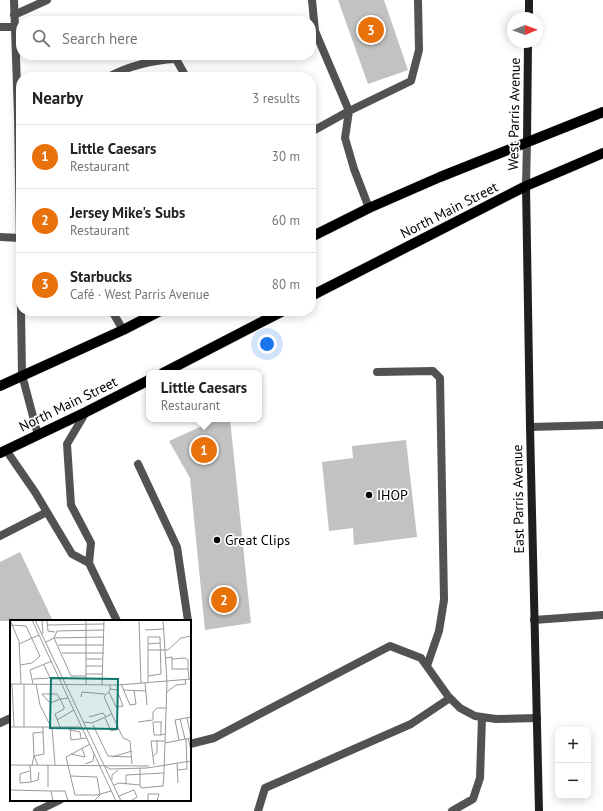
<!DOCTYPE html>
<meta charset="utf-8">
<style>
body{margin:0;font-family:"PT Sans",sans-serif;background:#f2f2f2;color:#222}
.controls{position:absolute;right:12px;bottom:12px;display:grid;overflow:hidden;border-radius:8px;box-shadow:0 2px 10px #0003}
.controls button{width:36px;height:36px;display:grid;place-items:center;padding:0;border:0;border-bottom:1px solid #e0e0e0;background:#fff;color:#222;font:20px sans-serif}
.compass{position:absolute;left:507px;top:12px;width:36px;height:36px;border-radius:50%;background:#fff;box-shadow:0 2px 10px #0003;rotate:89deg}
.you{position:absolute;left:267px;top:344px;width:14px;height:14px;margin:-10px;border:3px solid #fff;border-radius:50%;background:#1a73e8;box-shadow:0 0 0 6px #1a73e833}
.badge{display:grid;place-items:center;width:26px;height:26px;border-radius:50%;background:#0b8043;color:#fff;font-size:13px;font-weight:700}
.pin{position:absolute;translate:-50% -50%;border:2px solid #fff;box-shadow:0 1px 4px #0006}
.popup{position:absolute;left:146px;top:370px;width:116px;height:52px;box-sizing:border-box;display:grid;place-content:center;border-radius:8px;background:#fff;filter:drop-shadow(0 1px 3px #0005);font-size:13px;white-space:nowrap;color:#767676}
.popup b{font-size:15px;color:#222}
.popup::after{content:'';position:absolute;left:50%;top:100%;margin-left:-8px;border:8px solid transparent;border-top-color:#fff}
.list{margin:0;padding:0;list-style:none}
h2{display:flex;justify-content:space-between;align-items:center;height:52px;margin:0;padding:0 16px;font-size:17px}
h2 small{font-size:13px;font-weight:400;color:#767676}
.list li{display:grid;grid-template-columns:26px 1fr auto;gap:12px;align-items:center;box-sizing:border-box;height:64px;padding:0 16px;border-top:1px solid #e0e0e0}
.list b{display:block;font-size:15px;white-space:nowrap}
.list p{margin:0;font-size:13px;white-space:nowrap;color:#767676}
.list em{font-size:13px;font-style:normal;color:#767676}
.icon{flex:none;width:22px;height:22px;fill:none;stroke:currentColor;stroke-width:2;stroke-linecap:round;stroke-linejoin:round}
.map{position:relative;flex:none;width:603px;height:811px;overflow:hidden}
.search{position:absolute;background:#fff;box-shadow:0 2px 10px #0003;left:16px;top:16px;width:300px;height:44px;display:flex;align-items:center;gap:10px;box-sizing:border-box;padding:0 14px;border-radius:16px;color:#767676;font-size:15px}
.panel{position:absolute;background:#fff;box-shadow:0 2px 10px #0003;left:16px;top:72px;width:300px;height:244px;border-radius:16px}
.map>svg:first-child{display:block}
.building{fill:#c2c2c2}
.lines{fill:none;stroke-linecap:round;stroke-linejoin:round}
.primary-casing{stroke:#dbdbdb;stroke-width:11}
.lane{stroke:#525252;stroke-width:8}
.street{stroke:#525252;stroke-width:8}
.secondary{stroke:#1f1f1f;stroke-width:8}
.primary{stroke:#000;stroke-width:10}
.poi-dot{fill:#000;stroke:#fff;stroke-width:1.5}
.labels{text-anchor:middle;stroke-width:3.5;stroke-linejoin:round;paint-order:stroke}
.street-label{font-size:14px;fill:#000;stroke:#fff}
.poi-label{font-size:14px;fill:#000;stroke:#fff;text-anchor:start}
.inset-road{fill:none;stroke:#999;stroke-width:1}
.view{fill:#0f766e;fill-opacity:0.15;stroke:#0f766e;stroke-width:2}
.inset-edge{fill:none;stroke:#000;stroke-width:2}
</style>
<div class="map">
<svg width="603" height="811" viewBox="0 0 603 811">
<rect width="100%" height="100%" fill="#fff"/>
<!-- building -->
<path class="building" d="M338 0H384L408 70 368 84Z
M218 419H230L251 623 205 630 190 478 169 441Z
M406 440 417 537 354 545 353 528 329 531 322 462 353 458 352 446Z
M20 552 53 621H0V562Z"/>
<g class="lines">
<defs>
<path id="primary" d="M311 237 369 208 440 177 603 112
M311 296 526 186 603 153
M163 373 283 311
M0 386 123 330 160 311
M0 453 86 412 149 380"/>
</defs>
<!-- primary casing -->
<use href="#primary" class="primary-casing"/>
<!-- lane -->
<path class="lane" d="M312 0 315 31 349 111 345 138 354 169 369 208
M14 15 47 0
M0 27H14
M108 77C129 66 153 60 176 59L186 77
M311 132 349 111 411 81 419 50 418 0
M0 237 20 238
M112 311 123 330
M377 372 433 371 440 378 444 600 439 631 427 666
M86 412 67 444 71 505 91 543 89 563 117 621
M530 427 603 425
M6 450 35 492 72 554 89 563
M138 464 177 547 188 621
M0 536 47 512
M534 620 603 615
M0 723 11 718
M190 744 214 738 390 646 421 658 448 696 460 708 475 716 496 719 537 718
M37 811 60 800
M258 811 265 788 411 724 450 698
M452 811 473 799 480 778 482 717"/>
<!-- street -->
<path class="street" d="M14 0 18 115 22 375 38 435
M526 186 527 141"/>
<!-- secondary -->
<path class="secondary" d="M529 18V0
M527 141 528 42
M526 186 530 427 539 811"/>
<!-- primary -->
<use href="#primary" class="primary"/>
</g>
<!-- markers -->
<g class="poi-dot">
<circle cx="369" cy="495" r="4"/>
<circle cx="217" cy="540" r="4"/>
</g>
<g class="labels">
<!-- street labels -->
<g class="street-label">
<text transform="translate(514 114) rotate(-89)" y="5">West Parris Avenue</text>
<text transform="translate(449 210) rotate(-27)" y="5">North Main Street</text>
<text transform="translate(68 404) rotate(-26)" y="5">North Main Street</text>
<text transform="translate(518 499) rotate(-91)" y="5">East Parris Avenue</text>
</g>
<!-- poi labels -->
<g class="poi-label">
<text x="377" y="500">IHOP</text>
<text x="225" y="545">Great Clips</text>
</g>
</g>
<!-- overview -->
<g transform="translate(10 620)">
<rect width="181" height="181" fill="#fff"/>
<path class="inset-road" d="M0 0 9 21 11 64M22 0 106 181M25 0 111 181M32 0 33 14M37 0 38 11 45 12M76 0V65M129 0 131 63M0 5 16 6 30 36 22 43 10 45M37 5 94 4M94 10 47 11 44 18 94 17M135 10 154 9M36 22 44 18 61 56H76M9 24 29 15M138 24 150 23M48 25H94M52 33H94M155 38 162 37V49H178L179 59M76 39H92M162 39 175 38 178 40V49M76 46H92M76 54H92M138 56 151 54 150 17H138V30M23 59 40 58 34 45M135 63 137 85M138 63V30H158L171 18 181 16M0 64 108 65 181 59M2 64 4 107M14 64V107M23 64 20 50 42 41M26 64 30 85 41 107M111 64 120 85 126 84 124 70M92 65 94 0M100 65V70L94 77 113 118 120 121 122 144M113 70 136 71M99 72 106 87 113 86 107 70 100 69M157 72 166 65 176 64 175 60M71 77 72 72 95 74M79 97 93 93 96 97M95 98 101 111 109 109M177 98 181 117M170 99 175 119M47 100 64 90M74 102 82 103 102 94M128 102 143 100V92L147 88H156M151 102V115L155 114M83 105 98 136 122 137M0 107H72M33 107V112L23 113 24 136 34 134 33 112M42 107 45 145M50 107 45 94 54 89V87L50 79 47 74H32L39 82H43L50 79 58 78M60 107 61 120 77 118M60 110 70 112 71 119M151 115H144L143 102H152M178 118 181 130M169 120 165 100 181 97M155 123 181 118M80 124 56 137 65 175H87L101 171M61 134 75 137 72 128M143 136 147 133V120M102 137 122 131M167 143 168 163M75 144 83 141 84 134M0 145 139 146M22 145 24 136 28 145M38 145V167M144 145 141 121H155M95 146 100 149 137 148 181 141M168 150 177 149 176 119M19 151 10 154V163L21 162 20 145M60 156 87 157 90 175 84 181M102 160V155L108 150M21 162 28 160 29 152M116 164V155L154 153 157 62 153 0M104 165 109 163 130 165V148M130 165 131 168 153 166 154 153M0 170 41 171 43 181M41 171H55L58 181M109 176 124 170 127 177 121 181M138 181V174H149L147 181"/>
<path class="view" d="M41 58 108 59 107 109 40 108Z"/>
<rect width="181" height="181" class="inset-edge"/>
</g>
</svg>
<div class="controls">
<button>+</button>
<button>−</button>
</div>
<svg class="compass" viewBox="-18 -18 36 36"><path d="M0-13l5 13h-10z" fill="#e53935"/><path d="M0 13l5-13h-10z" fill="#767676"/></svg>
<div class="you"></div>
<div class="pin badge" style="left:204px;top:450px;background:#e8710a">1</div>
<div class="popup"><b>Little Caesars</b>Restaurant</div>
<div class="pin badge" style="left:224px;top:600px;background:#e8710a">2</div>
<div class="pin badge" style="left:371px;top:30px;background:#e8710a">3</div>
<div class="search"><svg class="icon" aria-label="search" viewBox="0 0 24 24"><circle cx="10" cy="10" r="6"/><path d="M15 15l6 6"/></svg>Search here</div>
<section class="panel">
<h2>Nearby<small>3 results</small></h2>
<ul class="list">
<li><span class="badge" style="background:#e8710a">1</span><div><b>Little Caesars</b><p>Restaurant</p></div><em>30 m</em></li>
<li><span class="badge" style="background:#e8710a">2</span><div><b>Jersey Mike's Subs</b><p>Restaurant</p></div><em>60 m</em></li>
<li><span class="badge" style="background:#e8710a">3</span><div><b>Starbucks</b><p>Café · West Parris Avenue</p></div><em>80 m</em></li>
</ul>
</section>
</div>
